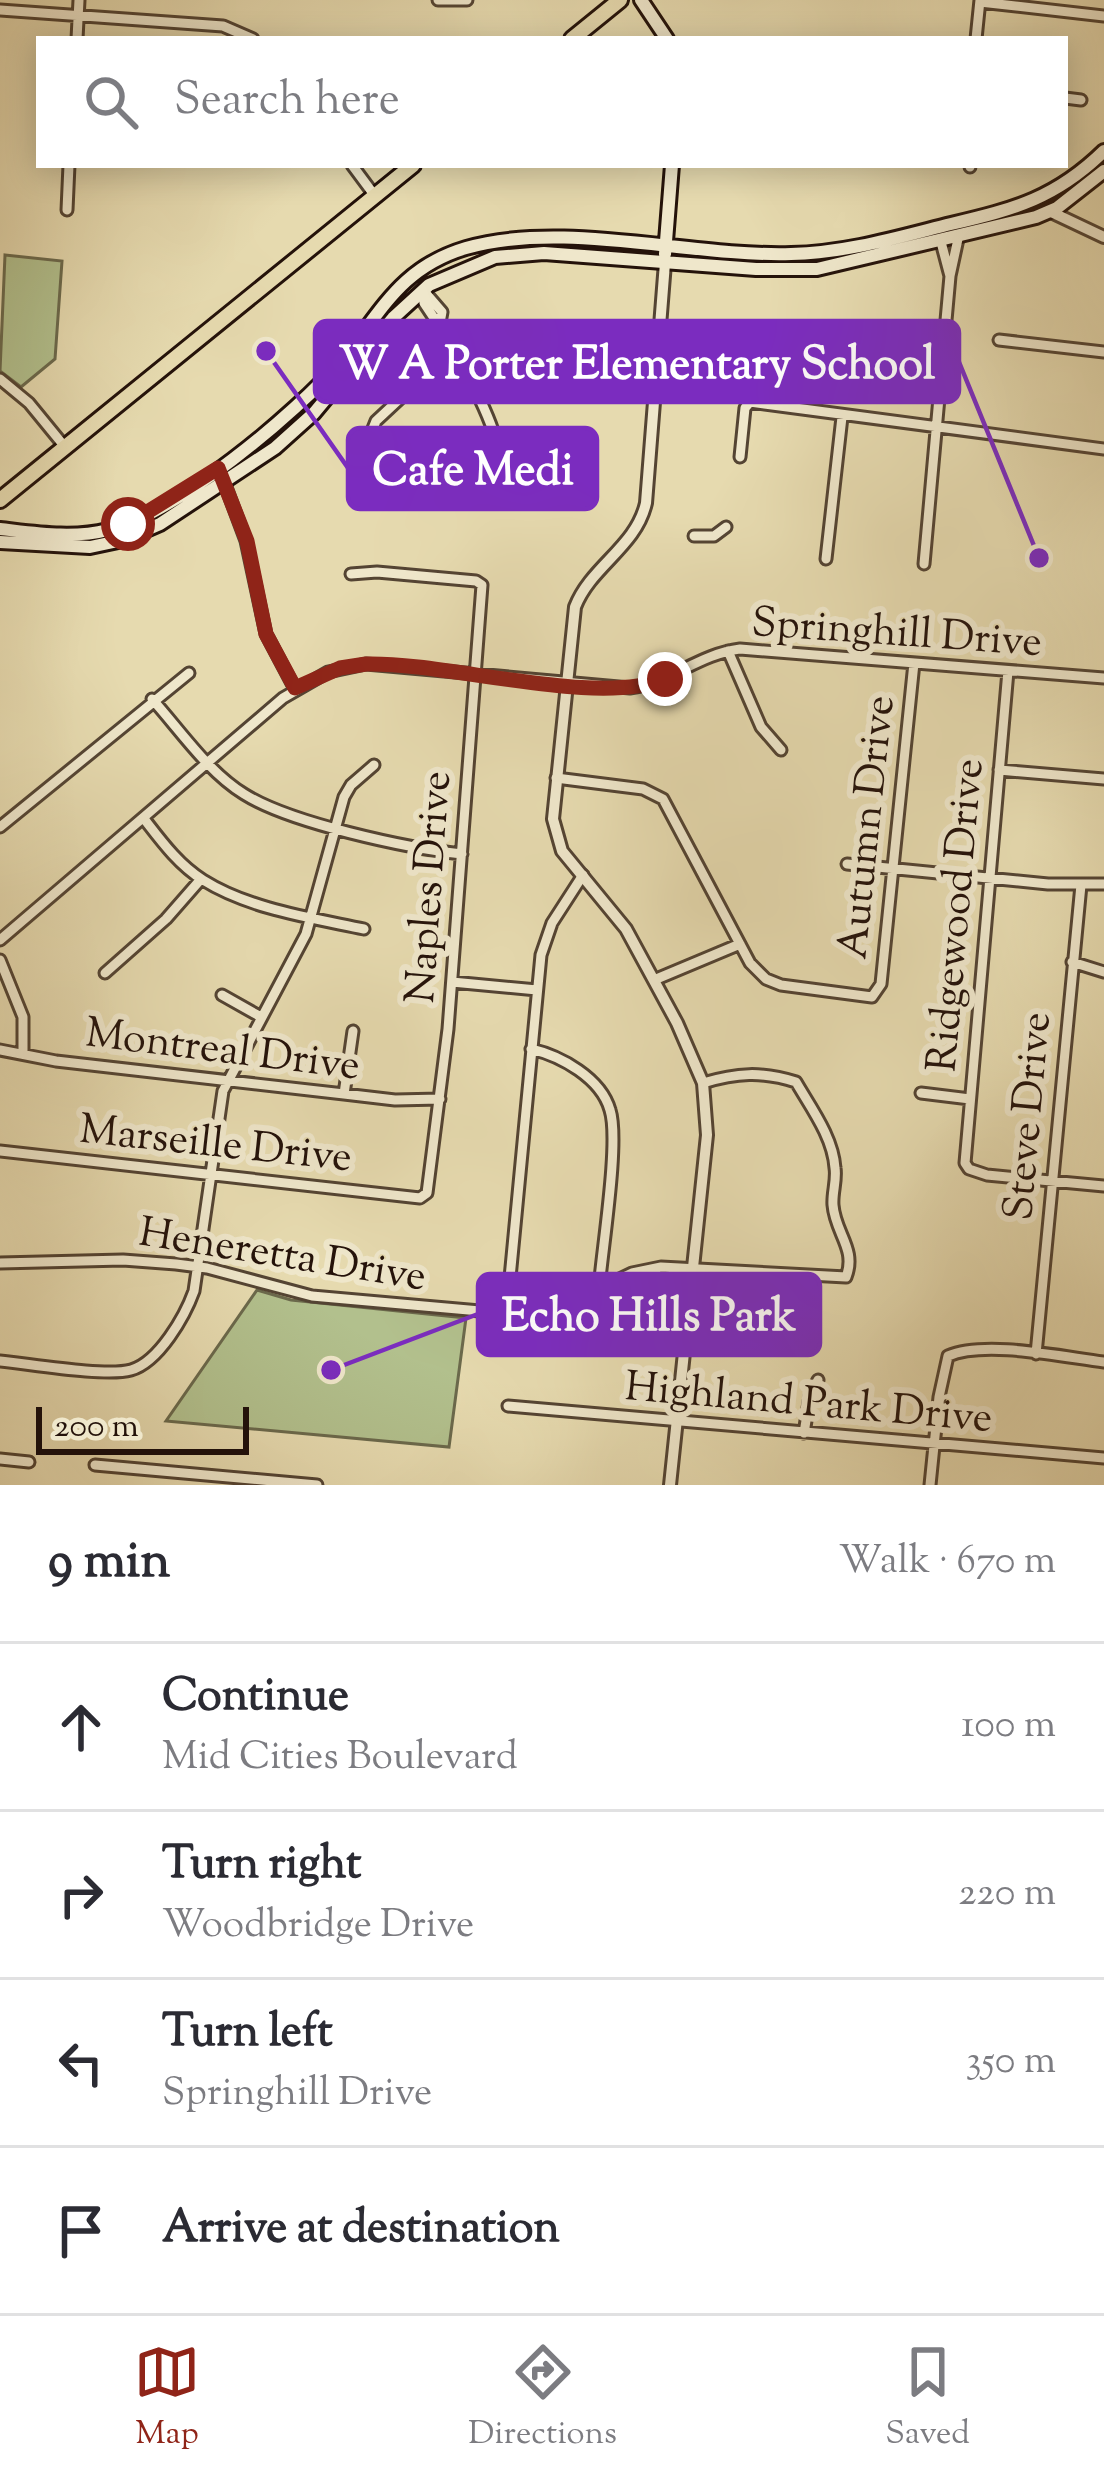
<!DOCTYPE html>
<meta charset="utf-8">
<style>
body{margin:0;font-family:"Sorts Mill Goudy",serif;background:#f7f7f7;color:#2b2b33}
.scale{position:absolute;left:36px;bottom:30px;width:213px;box-sizing:border-box;padding-left:12px;border:6px solid #24120a;border-top:0;font-size:33px;line-height:42px;white-space:nowrap;color:#24120a;-webkit-text-stroke:9px #efe7cb;paint-order:stroke}
.stop{position:absolute;width:36px;height:36px;margin:-27px;border:9px solid #8f2418;border-radius:50%;background:#fff}
.stop.end{background:#8f2418;border-color:#fff;box-shadow:0 3px 12px #0008}
.list{margin:0;padding:0;list-style:none}
h2{display:flex;justify-content:space-between;align-items:center;height:156px;margin:0;padding:0 48px;font-size:51px}
h2 small{font-size:39px;font-weight:400;color:#7c7c81}
.list li{display:grid;grid-template-columns:78px 1fr auto;gap:36px;align-items:center;box-sizing:border-box;height:168px;padding:0 48px;border-top:3px solid #e1e1e2}
.list b{display:block;font-size:45px;white-space:nowrap}
.list p{margin:0;font-size:39px;white-space:nowrap;color:#7c7c81}
.list em{font-size:39px;font-style:normal;color:#7c7c81}
.icon{flex:none;width:66px;height:66px;fill:none;stroke:currentColor;stroke-width:2;stroke-linecap:round;stroke-linejoin:round}
.map{position:relative;flex:none;width:1104px;height:1485px;overflow:hidden}
.search{position:absolute;background:#fff;box-shadow:0 6px 30px #0003;left:36px;right:36px;top:36px;height:132px;display:flex;align-items:center;gap:30px;box-sizing:border-box;padding:0 42px;border-radius:0px;color:#7c7c81;font-size:45px}
.sheet{height:828px;background:#fff}
nav{display:flex;justify-content:space-around;align-items:center;box-sizing:border-box;height:168px;border-top:3px solid #e1e1e2;background:#fff;font-size:33px;color:#7c7c81}
nav a{display:grid;justify-items:center;gap:6px}
nav .on{color:#8f2418}
.map>svg:first-child{display:block}
.green{fill:#b2c08d;stroke:#6b694c;stroke-width:3}
.lines{fill:none;stroke-linecap:round;stroke-linejoin:round}
.minor-casing{stroke:#544433;stroke-width:15}
.tertiary-casing{stroke:#544433;stroke-width:16}
.secondary-casing{stroke:#24120a;stroke-width:18}
.primary-casing{stroke:#24120a;stroke-width:20}
.minor{stroke:#efe7cb;stroke-width:9}
.tertiary{stroke:#efe7cb;stroke-width:10}
.secondary{stroke:#efe7cb;stroke-width:12}
.primary{stroke:#e6daaf;stroke-width:14}
.route{stroke:#8f2418;stroke-width:15}
.labels{text-anchor:middle;stroke-width:12;stroke-linejoin:round;paint-order:stroke}
.street-label{font-size:42px;fill:#24120a;stroke:#efe7cb}
.leader{fill:none;stroke:#7b2cbf;stroke-width:4.5}
.callout-dot{fill:#7b2cbf;stroke:#efe7cb;stroke-width:4.5}
.callout{fill:#7b2cbf;stroke:#7b2cbf;stroke-width:4.5}
.callout-label{font-size:45px;text-anchor:middle;font-weight:bold;fill:#fff}
</style>
<div class="map">
<svg width="1104" height="1485" viewBox="0 0 1104 1485">
<rect width="100%" height="100%" fill="#e6daaf"/>
<filter id="stains"><feTurbulence type="fractalNoise" baseFrequency=".00167" numOctaves="4"/><feColorMatrix values="0 0 0 0 .2 0 0 0 0 .09 0 0 0 0 .02 0 0 0 .5 -.17"/></filter>
<radialGradient id="worn" r=".72"><stop offset=".6" stop-color="#630" stop-opacity="0"/><stop offset="1" stop-color="#630" stop-opacity=".3"/></radialGradient>
<!-- green -->
<path class="green" d="M5 255 62 261 55 359 21 387 0 371Z
M257 1290 291 1300 466 1318 449 1447 166 1421Z"/>
<g class="lines">
<defs>
<path id="minor" d="M438 0H467
M980 2 1104 16
M0 10 223 26 253 39
M77 39 79 0
M976 39 980 0
M1065 98 1081 100
M352 165 375 196
M970 165V167
M67 210 69 165
M941 242 950 276
M423 290 442 312 440 323
M423 292 424 303 450 342 468 333
M999 340 1104 352
M450 342C469 378 523 464 490 501L394 491 368 441 376 421 406 393 428 361Z
M0 379 29 403 65 447
M740 457 745 408 750 402 1104 449
M223 479 246 541 266 634 295 689
M694 536H714L726 527
M826 559 842 417
M924 564 950 276 958 239
M728 651 761 727 781 750
M1008 671 965 1163 969 1169 987 1175 1104 1186
M152 699C180 730 208 772 244 794 290 823 406 848 462 854
M999 770 1104 779
M556 778 643 789 663 799 750 963 766 979 781 985 872 997 881 984 914 663
M145 820C162 842 179 865 203 880 249 909 312 918 364 929
M0 827 189 673
M847 864 1048 884H1104
M0 940 283 698 328 672 366 664 630 688C670 683 699 654 740 649L1104 678
M0 960 23 1017V1054
M1072 962 1104 972
M105 973 166 919 201 879
M654 980 740 944
M452 982 537 990
M222 995 261 1017
M531 1049C561 1056 601 1078 610 1110 620 1141 602 1250 599 1289
M0 1050 56 1061 344 1094 395 1100 440 1099
M921 1093 970 1099
M344 1094 353 1031
M0 1151 420 1198 427 1193 448 1029 482 585 476 581 377 572 351 574
M0 1263 123 1260 176 1264 207 1268 312 1296 491 1312 599 1289 632 1273 661 1267 846 1277C857 1249 835 1233 833 1205 832 1193 837 1180 835 1168 833 1137 811 1108 796 1082 762 1071 736 1073 703 1083
M507 1309 541 955 552 923 583 875
M1036 1354 1081 885
M0 1361C31 1364 105 1377 131 1370 159 1362 185 1316 194 1291L223 1091 306 934 344 797 351 785 374 765
M508 1406 1104 1458
M804 1433 810 1396 818 1380
M0 1459 29 1462
M95 1465 317 1485
M930 1485 939 1397 948 1356C985 1340 1063 1357 1104 1362"/>
<path id="tertiary" d="M1049 211 1104 237
M665 263 646 503C636 547 591 566 575 607L553 819 562 851 626 929 677 1023 703 1083 707 1135 670 1485"/>
<path id="secondary" d="M641 0 667 39
M665 254 672 165
M0 529C36 533 73 539 108 530 175 514 296 414 341 361 381 313 399 268 466 248 564 220 689 257 791 254 846 253 899 237 951 224 1015 209 1056 198 1104 151
M0 542 90 547 123 540 160 524 275 448 314 413 393 318 429 285 495 257 544 253 756 269H817L1036 217 1057 208 1104 171"/>
<path id="primary" d="M572 39 620 0
M0 500 413 165"/>
</defs>
<!-- minor casing -->
<use href="#minor" class="minor-casing"/>
<!-- tertiary casing -->
<use href="#tertiary" class="tertiary-casing"/>
<!-- secondary casing -->
<use href="#secondary" class="secondary-casing"/>
<!-- primary casing -->
<use href="#primary" class="primary-casing"/>
<!-- minor -->
<use href="#minor" class="minor"/>
<!-- tertiary -->
<use href="#tertiary" class="tertiary"/>
<!-- secondary -->
<use href="#secondary" class="secondary"/>
<!-- primary -->
<use href="#primary" class="primary"/>
</g>
<g class="lines">
<!-- route -->
<path class="route" d="M128 524 218 468 247 541 266 634 295 688 340 668 366 664C447 662 596 707 665 679"/>
</g>
<g class="labels">
<!-- street labels -->
<g class="street-label">
<text transform="translate(897 630) rotate(4)" y="15">Springhill Drive</text>
<text transform="translate(864 827) rotate(-84)" y="15">Autumn Drive</text>
<text transform="translate(426 887) rotate(-86)" y="15">Naples Drive</text>
<text transform="translate(953 915) rotate(-85)" y="15">Ridgewood Drive</text>
<text transform="translate(223 1047) rotate(7)" y="15">Montreal Drive</text>
<text transform="translate(1025 1116) rotate(-85)" y="15">Steve Drive</text>
<text transform="translate(216 1141) rotate(6)" y="15">Marseille Drive</text>
<text transform="translate(283 1252) rotate(9)" y="15">Heneretta Drive</text>
<text transform="translate(809 1400) rotate(5)" y="15">Highland Park Drive</text>
</g>
</g>
<!-- callouts -->
<path class="leader" d="M1039 558L959 362M266 351L348 468M331 1370L478 1314"/>
<g class="callout-dot">
<circle cx="1039" cy="558" r="12"/>
<circle cx="266" cy="351" r="12"/>
<circle cx="331" cy="1370" r="12"/>
</g>
<g class="callout">
<rect x="315" y="321" width="644" height="81" rx="12"/>
<rect x="348" y="428" width="249" height="81" rx="12"/>
<rect x="478" y="1274" width="342" height="81" rx="12"/>
</g>
<g class="callout-label">
<text x="637" y="378">W A Porter Elementary School</text>
<text x="473" y="484">Cafe Medi</text>
<text x="649" y="1330">Echo Hills Park</text>
</g>
<rect width="100%" height="100%" filter="url(#stains)"/>
<rect width="100%" height="100%" fill="url(#worn)"/>
</svg>
<div class="scale">200 m</div>
<div class="stop" style="left:128px;top:524px"></div>
<div class="stop end" style="left:665px;top:679px"></div>
<div class="search"><svg class="icon" aria-label="search" viewBox="0 0 24 24"><circle cx="10" cy="10" r="6"/><path d="M15 15l6 6"/></svg>Search here</div>
</div>
<section class="sheet">
<h2>9 min<small>Walk · 670 m</small></h2>
<ul class="list">
<li><svg class="icon" aria-label="ahead" viewBox="0 0 24 24"><path d="M12 20V5M6 11l6-6 6 6"/></svg><div><b>Continue</b><p>Mid Cities Boulevard</p></div><em>100 m</em></li>
<li><svg class="icon" aria-label="right" viewBox="0 0 24 24"><path d="M7 20v-9h11M14 6l5 5-5 5"/></svg><div><b>Turn right</b><p>Woodbridge Drive</p></div><em>220 m</em></li>
<li><svg class="icon" aria-label="left" viewBox="0 0 24 24"><path d="M17 20v-9H6M10 6l-5 5 5 5"/></svg><div><b>Turn left</b><p>Springhill Drive</p></div><em>350 m</em></li>
<li><svg class="icon" aria-label="arrive" viewBox="0 0 24 24"><path d="M6 21V4h12l-3 4 3 4H6"/></svg><div><b>Arrive at destination</b></div></li>
</ul>
</section>
<nav>
<a class="on"><svg class="icon" aria-label="map" viewBox="0 0 24 24"><path d="M3 6l6-2 6 2 6-2v14l-6 2-6-2-6 2zM9 4v14M15 6v14"/></svg>Map</a>
<a><svg class="icon" aria-label="directions" viewBox="0 0 24 24"><path d="M12 3l9 9-9 9-9-9zM9 14v-3h6M13 9l2 2-2 2"/></svg>Directions</a>
<a><svg class="icon" aria-label="saved" viewBox="0 0 24 24"><path d="M7 4h10v16l-5-4-5 4z"/></svg>Saved</a>
</nav>
